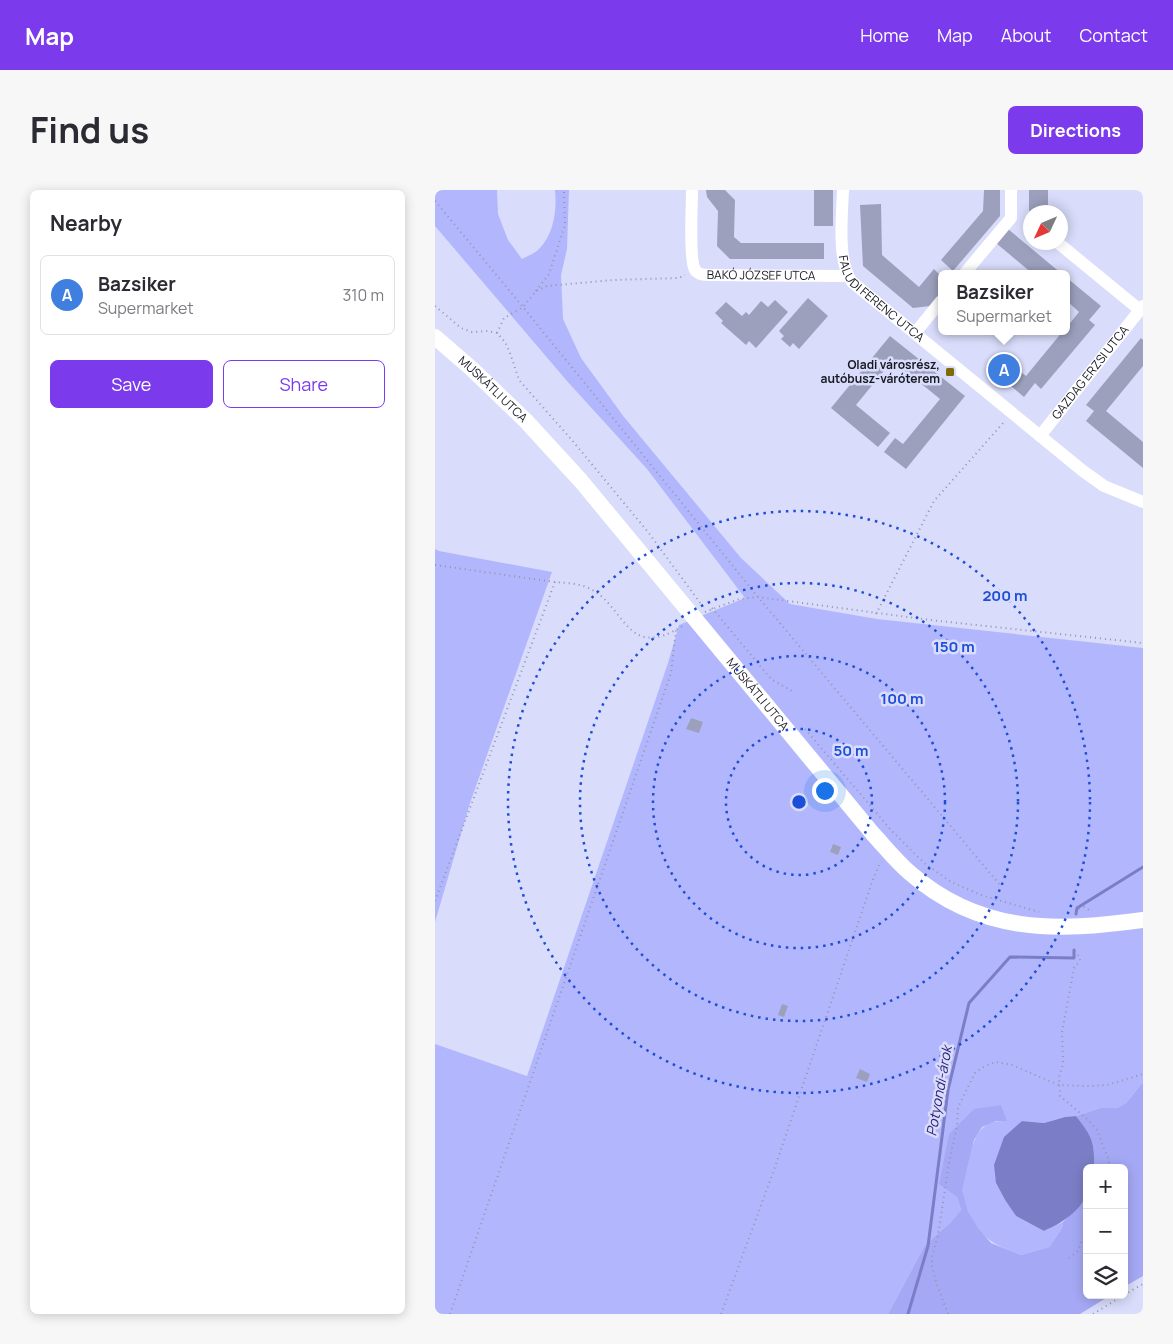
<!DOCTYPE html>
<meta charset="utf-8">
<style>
body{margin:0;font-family:Manrope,sans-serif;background:#f7f7f7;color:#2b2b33}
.controls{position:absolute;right:15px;bottom:15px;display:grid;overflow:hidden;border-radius:8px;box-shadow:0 2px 12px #0003}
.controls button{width:45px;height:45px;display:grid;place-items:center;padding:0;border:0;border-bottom:1px solid #e1e1e2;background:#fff;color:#2b2b33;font:25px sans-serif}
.compass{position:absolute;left:588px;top:15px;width:45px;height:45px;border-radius:50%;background:#fff;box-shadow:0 2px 12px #0003;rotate:226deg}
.you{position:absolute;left:389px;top:600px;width:18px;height:18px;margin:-12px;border:4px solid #fff;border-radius:50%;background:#1a73e8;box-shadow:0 0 0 8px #1a73e833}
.badge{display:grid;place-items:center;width:32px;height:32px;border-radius:50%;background:#7c3aed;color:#fff;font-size:16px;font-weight:700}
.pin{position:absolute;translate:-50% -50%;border:2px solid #fff;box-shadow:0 1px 5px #0006}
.popup{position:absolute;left:503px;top:80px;width:132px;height:65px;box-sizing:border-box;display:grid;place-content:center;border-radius:8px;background:#fff;filter:drop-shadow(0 1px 4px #0005);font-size:16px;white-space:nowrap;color:#7c7c81}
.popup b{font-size:19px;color:#2b2b33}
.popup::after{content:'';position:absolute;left:50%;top:100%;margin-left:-10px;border:10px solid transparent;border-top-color:#fff}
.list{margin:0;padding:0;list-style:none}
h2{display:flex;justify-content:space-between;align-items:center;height:65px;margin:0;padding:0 20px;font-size:21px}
h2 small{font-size:16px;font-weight:400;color:#7c7c81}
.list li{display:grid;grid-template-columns:32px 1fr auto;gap:15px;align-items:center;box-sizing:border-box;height:80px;margin:0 10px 10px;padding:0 10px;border:1px solid #e1e1e2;border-radius:8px}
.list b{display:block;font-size:19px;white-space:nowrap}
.list p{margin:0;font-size:16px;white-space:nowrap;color:#7c7c81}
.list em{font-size:16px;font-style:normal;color:#7c7c81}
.actions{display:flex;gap:10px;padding:15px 20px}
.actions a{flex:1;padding:11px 0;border:1px solid #7c3aed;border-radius:8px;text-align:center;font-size:18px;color:#7c3aed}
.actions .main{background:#7c3aed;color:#fff}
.icon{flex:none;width:28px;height:28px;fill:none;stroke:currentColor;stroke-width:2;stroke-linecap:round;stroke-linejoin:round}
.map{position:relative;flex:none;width:708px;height:1124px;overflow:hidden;border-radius:8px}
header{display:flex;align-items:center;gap:30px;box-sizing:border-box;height:70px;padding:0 25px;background:#7c3aed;color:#fff}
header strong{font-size:24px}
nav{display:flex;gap:28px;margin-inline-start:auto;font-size:18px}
.intro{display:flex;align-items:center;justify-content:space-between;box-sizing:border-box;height:120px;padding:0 30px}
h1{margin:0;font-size:35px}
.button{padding:12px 22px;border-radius:8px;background:#7c3aed;color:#fff;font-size:18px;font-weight:700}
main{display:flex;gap:30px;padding:0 30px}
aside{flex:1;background:#fff;border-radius:8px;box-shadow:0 2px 12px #0003}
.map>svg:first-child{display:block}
.green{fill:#b2b7fd}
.forest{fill:#a5a9f5}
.water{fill:#7b7ec6}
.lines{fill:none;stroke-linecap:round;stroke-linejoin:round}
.stream{stroke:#7b7ec6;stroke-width:3}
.building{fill:#9da0bd}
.path{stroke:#9395ac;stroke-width:2;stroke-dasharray:1 4;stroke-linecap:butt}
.minor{stroke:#fff;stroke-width:12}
.major{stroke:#fff;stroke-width:16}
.ring{fill:none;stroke:#1d4ed8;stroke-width:2.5;stroke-dasharray:2.5 5}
.poi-dot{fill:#7d6c05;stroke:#d9dcfa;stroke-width:2}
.labels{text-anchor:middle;stroke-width:5;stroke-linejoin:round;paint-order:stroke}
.street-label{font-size:12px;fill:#171822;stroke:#d9dcfa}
.poi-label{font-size:12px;font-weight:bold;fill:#171822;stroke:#d9dcfa;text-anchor:end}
.water-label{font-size:14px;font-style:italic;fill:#281c72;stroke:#d9dcfa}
.centre{fill:#1d4ed8;stroke:#d9dcfa;stroke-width:2.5}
.ring-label{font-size:15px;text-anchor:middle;font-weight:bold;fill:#1d4ed8;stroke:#d9dcfa;stroke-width:5;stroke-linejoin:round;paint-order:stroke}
</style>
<header>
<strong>Map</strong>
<nav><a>Home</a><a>Map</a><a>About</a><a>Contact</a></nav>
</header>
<div class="intro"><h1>Find us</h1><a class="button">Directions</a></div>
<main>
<aside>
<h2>Nearby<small></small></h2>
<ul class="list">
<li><span class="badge" style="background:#3f7fe0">A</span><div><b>Bazsiker</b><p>Supermarket</p></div><em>310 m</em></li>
</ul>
<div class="actions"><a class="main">Save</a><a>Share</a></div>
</aside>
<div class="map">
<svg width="708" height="1124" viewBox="0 0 708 1124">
<rect width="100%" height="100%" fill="#d9dcfa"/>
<!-- green -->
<path class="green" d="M0 0H62L63 24 73 50 87 69C93 66 100 63 104 59 119 44 122 20 120 0H134L132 59 126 85 128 129 146 168 189 227 306 368 355 414 442 429 708 458V892L691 913 682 918H665L641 926 630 927 609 933 587 931 561 993 570 1010 581 1026 609 1041 628 1032 627 1038 614 1057 586 1065C569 1058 553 1053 542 1037 536 1027 528 1013 527 1001 526 994 530 985 532 978 538 955 540 929 571 931L539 919 522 1007 526 1020 515 1033 490 1055 453 1124H0V854L92 886 233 473 244 435 310 408 212 279 132 191 0 36Z
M0 359 4 361 117 382 35 613 0 732Z"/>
<!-- forest -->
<path class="forest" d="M708 892V1086L689 1097V978H659C660 952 657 946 641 926L665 918H682L691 913Z
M566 915 572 931H561L547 937 539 950 527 1000 533 1021 543 1038 556 1053 586 1065 614 1057 627 1038 628 1032 645 1014 652 1002V1105H676L645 1124H453L490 1055 515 1033 526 1020 522 1007 504 994 514 944 539 919Z"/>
<!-- water -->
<path class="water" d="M641 926C657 946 660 952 659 978H652C652 985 653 995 652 1002 647 1021 625 1034 609 1041L581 1026 570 1010 561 993 559 975 569 947 587 931 609 933 630 927Z"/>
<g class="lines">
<!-- stream -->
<path class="stream" d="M641 724 642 718 708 677
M473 1124 493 1056 513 900 534 813 575 767 639 768V760"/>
</g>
<!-- building -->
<path class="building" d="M271 0H290L300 10 299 47 306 53H389V69H295L282 56 283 21 272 7Z
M379 0H398V36H379Z
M549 0H565V26L518 81 506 70 548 21Z
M594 0H613V21H594Z
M446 14 447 65 484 97 499 79 506 86V103L495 116 478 118 428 76 425 15Z
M573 39 627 84H598L561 53Z
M632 88 666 116 654 130 660 135 606 199 600 193 589 207 564 186 575 173 591 186 628 141H632V137L644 122 632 111Z
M373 108 393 126 364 159 358 153 355 157 346 149 349 146 344 141Z
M340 110 353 122 321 158 314 151 311 155 286 133 288 131 280 123 291 112 307 126 311 122 314 125 326 111 333 117Z
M455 146 530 206 471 279 449 262 460 248 468 254 505 209 494 200 457 171 421 215 455 243 443 257 396 218Z
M706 148 708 150V176L671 221 708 252V278L651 231 659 221 651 215Z
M256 528 268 532 264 543 251 539Z
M398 654 406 657 403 665 395 662Z
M347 814 353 816 349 827 343 825Z
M425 879 435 884 432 892 421 888Z"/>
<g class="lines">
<!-- path -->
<path class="path" d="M0 11 88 117 323 407 565 695
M101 101 114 84 130 35 129 0
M0 116 26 138 37 142 53 141 62 143 70 152 75 163 84 190 136 249 213 342 266 414
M62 143 69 128 88 117 101 101 112 96 178 90 244 88 250 85
M0 375 120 392C130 393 141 393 151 397 191 412 189 474 249 435
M277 418 336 489 360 503
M270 422 304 409 323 407 495 430 708 453
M441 424 499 311 569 232
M370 539 456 640 489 673 516 692 546 705 604 722
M0 711 120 392
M642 723 643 719 649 717 657 722
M640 761 641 763 645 768V771L639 778 627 842 628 874 624 887 625 906 651 928 662 940 674 971 673 978
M634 1068 642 1062 652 1041
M689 1105 708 1094
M15 1124 236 483 241 440
M286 1124 339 980 437 692 444 675 447 672
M513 1124 501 1092 497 1076V1067L503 1045 514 973 522 936 523 917 540 883 550 876 561 872 577 875 624 895 655 896 672 895 708 884
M658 1124 689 1105"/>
<!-- minor -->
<g class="minor">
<path id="s1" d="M257 0C257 14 254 70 260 80 264 85 269 85 275 85L409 86 411 85"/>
<path id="s2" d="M408 0C407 26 402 72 417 92L648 281 669 296 708 312"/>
<path d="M622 52 705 120"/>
<path d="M529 84 576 28V0"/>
<path d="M480 143 506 111"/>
<path id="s3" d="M605 246 708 116"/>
</g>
<!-- major -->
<path class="major" id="s4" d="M0 147 37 179 91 231 146 291 438 644C450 657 461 671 475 683 545 744 621 742 708 730"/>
</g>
<!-- distance rings -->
<g class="ring">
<circle cx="364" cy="612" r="73"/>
<circle cx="364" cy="612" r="146"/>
<circle cx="364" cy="612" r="219"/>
<circle cx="364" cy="612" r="291"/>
</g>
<!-- markers -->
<rect class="poi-dot" x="510" y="177" width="10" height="10" rx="2.5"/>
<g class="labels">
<!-- street labels -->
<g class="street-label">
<text dy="4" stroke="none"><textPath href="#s1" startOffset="148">BAKÓ JÓZSEF UTCA</textPath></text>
<text dy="4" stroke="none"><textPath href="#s2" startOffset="125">FALUDI FERENC UTCA</textPath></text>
<text dy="4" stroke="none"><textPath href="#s3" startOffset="81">GAZDAG ERZSI UTCA</textPath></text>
<text dy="4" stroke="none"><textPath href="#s4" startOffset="78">MUSKÁTLI UTCA</textPath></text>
<text dy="4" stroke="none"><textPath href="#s4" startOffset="482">MUSKÁTLI UTCA</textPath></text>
</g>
<!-- poi labels -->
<g class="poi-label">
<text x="505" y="179">Oladi városrész,<tspan x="505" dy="14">autóbusz-váróterem</tspan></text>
</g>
<!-- water labels -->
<g class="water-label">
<text transform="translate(504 901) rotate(-80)" y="5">Potyondi-árok</text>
</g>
</g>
<circle cx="364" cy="612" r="8" class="centre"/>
<g class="ring-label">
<text x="570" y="411">200 m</text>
<text x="519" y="462">150 m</text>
<text x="467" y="514">100 m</text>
<text x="416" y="566">50 m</text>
</g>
</svg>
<div class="controls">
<button>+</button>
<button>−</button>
<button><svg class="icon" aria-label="layers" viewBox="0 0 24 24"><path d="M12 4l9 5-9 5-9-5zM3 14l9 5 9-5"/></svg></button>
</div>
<svg class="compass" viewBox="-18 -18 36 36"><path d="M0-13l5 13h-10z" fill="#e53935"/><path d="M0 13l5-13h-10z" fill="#7c7c81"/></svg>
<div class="you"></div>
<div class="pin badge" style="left:569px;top:180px;background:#3f7fe0">A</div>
<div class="popup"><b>Bazsiker</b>Supermarket</div>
</div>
</main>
